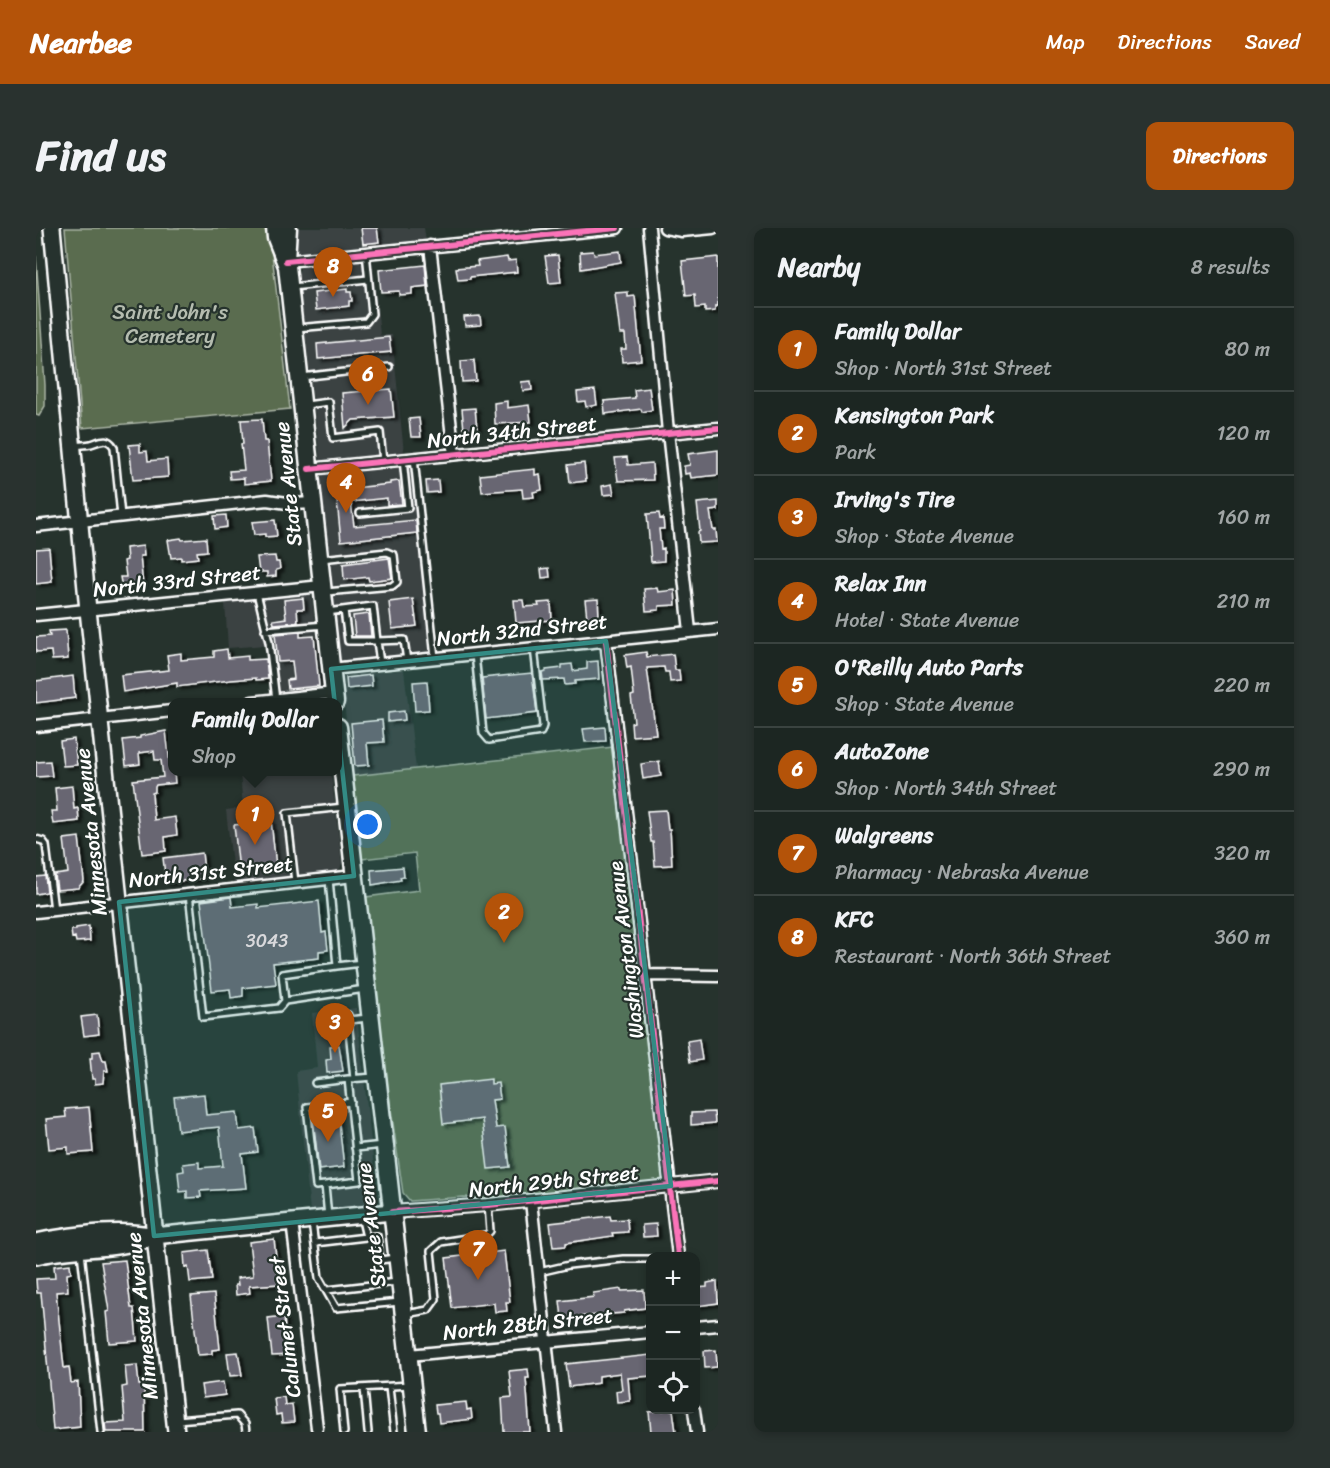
<!DOCTYPE html>
<meta charset="utf-8">
<style>
body{margin:0;font-family:Sriracha,sans-serif;background:#29322f;color:#f1f3f6}
.controls{position:absolute;right:18px;bottom:18px;display:grid;overflow:hidden;border-radius:12px;box-shadow:0 3px 9px #0003}
.controls button{width:54px;height:54px;display:grid;place-items:center;padding:0;border:0;border-bottom:2px solid #3a4340;background:#1c2622;color:#f1f3f6;font:30px sans-serif}
.you{position:absolute;left:332px;top:597px;width:21px;height:21px;margin:-15px;border:4px solid #fff;border-radius:50%;background:#1a73e8;box-shadow:0 0 0 9px #1a73e833}
.badge{display:grid;place-items:center;width:39px;height:39px;border-radius:50%;background:#b45309;color:#fff;font-size:20px;font-weight:700}
.pin{position:absolute;translate:-50% -50px;filter:drop-shadow(0 2px 3px #0008)}
.pin::after{content:'';position:absolute;top:32px;width:21px;height:18px;background:inherit;clip-path:polygon(0 0,100% 0,50% 100%)}
.popup{position:absolute;left:132px;top:470px;width:174px;height:78px;box-sizing:border-box;display:grid;place-content:center;border-radius:12px;background:#1c2622;filter:drop-shadow(0 2px 4px #0005);font-size:20px;white-space:nowrap;color:#a0a5a5}
.popup b{font-size:22px;color:#f1f3f6}
.popup::after{content:'';position:absolute;left:50%;top:100%;margin-left:-12px;border:12px solid transparent;border-top-color:#1c2622}
.list{margin:0;padding:0;list-style:none}
h2{display:flex;justify-content:space-between;align-items:center;height:78px;margin:0;padding:0 24px;font-size:26px}
h2 small{font-size:20px;font-weight:400;color:#a0a5a5}
.list li{display:grid;grid-template-columns:39px 1fr auto;gap:18px;align-items:center;box-sizing:border-box;height:84px;padding:0 24px;border-top:2px solid #3a4340}
.list b{display:block;font-size:22px;white-space:nowrap}
.list p{margin:0;font-size:20px;white-space:nowrap;color:#a0a5a5}
.list em{font-size:20px;font-style:normal;color:#a0a5a5}
.icon{flex:none;width:33px;height:33px;fill:none;stroke:currentColor;stroke-width:2;stroke-linecap:round;stroke-linejoin:round}
.map{position:relative;flex:none;width:682px;height:1204px;overflow:hidden;border-radius:12px}
header{display:flex;align-items:center;gap:36px;box-sizing:border-box;height:84px;padding:0 30px;background:#b45309;color:#fff}
header strong{font-size:28px}
nav{display:flex;gap:33px;margin-inline-start:auto;font-size:21px}
.intro{display:flex;align-items:center;justify-content:space-between;box-sizing:border-box;height:144px;padding:0 36px}
h1{margin:0;font-size:42px}
.button{padding:15px 27px;border-radius:12px;background:#b45309;color:#fff;font-size:21px;font-weight:700}
main{display:flex;gap:36px;padding:0 36px}
aside{flex:1;background:#1c2622;border-radius:12px;box-shadow:0 3px 9px #0003}
.map>svg:first-child{display:block}
.built{fill:#3a4242}
.green{fill:#5a6c4f;stroke:#acb6a7;stroke-width:1.5}
.building{fill:#686672;stroke:#fff;stroke-width:1.5;filter:url(#shadow)}
.lines{fill:none;stroke-linecap:round;stroke-linejoin:round}
.service-casing{stroke:#fff;stroke-width:10}
.minor-casing{stroke:#fff;stroke-width:15}
.tertiary-casing{stroke:#fff;stroke-width:16}
.secondary-casing{stroke:#fff;stroke-width:20}
.primary-casing{stroke:#fff;stroke-width:21}
.service{stroke:#26332d;stroke-width:5}
.minor{stroke:#26332d;stroke-width:10}
.tertiary{stroke:#26332d;stroke-width:12}
.secondary{stroke:#26332d;stroke-width:15}
.primary{stroke:#26332d;stroke-width:16}
.cycleway-casing{stroke:#26332d;stroke-width:10}
.cycleway{stroke:#fb73b8;stroke-width:6}
.marked{fill:#338b84;fill-opacity:0.2;stroke:#338b84;stroke-width:4.5;stroke-linejoin:round}
.labels{text-anchor:middle;stroke-width:4.5;stroke-linejoin:round;paint-order:stroke}
.number-label{font-size:18px;fill:#d9d9dc}
.park-label{font-size:21px;fill:#b5bdb0;stroke:#26332d}
.street-label{font-size:21px;fill:#fff;stroke:#26332d}
</style>
<header>
<strong>Nearbee</strong>
<nav><a>Map</a><a>Directions</a><a>Saved</a></nav>
</header>
<div class="intro"><h1>Find us</h1><a class="button">Directions</a></div>
<main>
<div class="map">
<svg width="682" height="1204" viewBox="0 0 682 1204">
<defs>
<filter id="shadow"><feDropShadow dx="4" dy="2.5" stdDeviation="1.5" flood-color="#0009"/></filter>
</defs>
<rect width="100%" height="100%" fill="#26332d"/>
<filter id="ink" filterUnits="userSpaceOnUse"><feTurbulence type="fractalNoise" baseFrequency=".0167" numOctaves="2"/><feDisplacementMap in="SourceGraphic" scale="12" xChannelSelector="R" yChannelSelector="G"/><feConvolveMatrix kernelMatrix="1 2 1 2 8 2 1 2 1" color-interpolation-filters="sRGB"/></filter>
<g filter="url(#ink)">
<!-- built -->
<path class="built" d="M256 0H388L390 14 269 25 261 24 258 20Z
M336 29 344 107H356L368 225 288 234 284 232 262 46 264 40 269 38Z
M382 237 402 424 307 434 305 432 284 251 287 247Z
M270 366 275 367 276 371 286 459 284 463 235 467 230 417 192 420 189 375Z
M368 442 380 541 317 548 305 451 309 447Z
M204 544H295L306 635 303 644 198 655 190 582 207 580Z
M320 780 341 967 339 974 324 978 274 983 260 843 281 840 276 785Z"/>
<!-- green -->
<path class="green" d="M29 0H233L254 181 46 200Z
M0 28 9 157V178L3 188 0 187Z
M577 519 627 951 624 953 459 971 428 969 374 973 367 965 346 818 330 669 383 662 379 625 326 631 317 548Z"/>
<!-- building -->
<path class="building" d="M325 0H341L343 14 327 16Z
M557 23 558 26 584 23 585 34 545 41 544 24Z
M522 27 525 54 513 55 509 28Z
M471 29 472 33 480 32 481 44 434 49V51L422 52 420 40 442 38 441 33Z
M682 29V78H679V83L669 84V79L660 80 659 67 650 68 646 33Z
M389 37 391 58 376 60V66L363 67V63L345 64 343 42Z
M311 61V64H315L316 73H313V78L280 82 278 65Z
M592 64V69L599 68 605 132 586 134 585 121H590L589 106H584L579 65Z
M444 88 445 97 429 98 428 89Z
M353 109 355 124 282 131 281 116Z
M438 132 440 153 426 154 425 133Z
M495 153 496 162 487 163 485 154Z
M613 160 616 182 606 184 605 181 569 186 568 173 599 170 598 162Z
M355 161 358 189 317 192 309 200 306 165Z
M559 162 561 177 550 179 549 173 542 174 541 164Z
M471 173V180L493 177 495 194 459 196 458 175Z
M439 180 441 201 428 202 426 181Z
M383 190 385 209H375L373 191Z
M226 191 228 213H231L235 253 208 256V250L194 251 193 243 208 242 205 216H207L205 192Z
M104 216V224L111 223 112 233 131 231 132 249 97 252 93 217Z
M682 222V247L655 250 654 245 649 246 648 238 654 237 652 226Z
M591 229 592 237 616 235 617 252 582 253 579 230Z
M548 235 550 253 534 255 532 237Z
M499 241V247L504 246 506 262 497 264 498 269 487 270 486 261 446 264 444 247Z
M402 252 403 264 391 265 390 253Z
M363 253 366 276 351 277V270L315 274 318 298 380 292 381 305 305 313 300 262 354 256V254Z
M576 256 578 266 567 267 566 258Z
M682 273V282L674 283 677 302H680L681 314 663 315 662 304 664 303 661 275Z
M623 285 624 291 627 290 628 301H623L625 321 628 320V333L615 334 611 286Z
M190 287 191 299 179 301 178 288Z
M239 292 241 308 229 309V306L218 307 216 294Z
M145 310 146 312 170 310 171 323 161 324 162 330 145 332V329L135 330 132 312Z
M107 318 108 328H104L107 357 86 360 84 349H90L88 333 91 332 90 320Z
M13 320 16 354 0 356V321Z
M239 328 240 334H243L244 341 240 342V348L231 349V344H223L221 329Z
M353 330 356 350 333 353 332 349 308 352 307 336Z
M513 340 514 349 506 350 505 341Z
M621 360 622 364 639 362 640 377 623 378V382L610 383 608 361Z
M267 370 268 381H261L262 394 238 396 237 392 250 390 248 372Z
M377 371 381 398 356 401 353 374Z
M562 371 563 388 551 390 549 372Z
M478 372H487L488 379 503 378 502 375 515 374 516 392 480 395Z
M333 386 335 408H319L317 388Z
M30 402 32 431 16 432 15 423 0 424V409L14 408 13 403Z
M264 404V409L278 408 283 458 252 461 251 452 258 451 256 433 242 434 239 406Z
M191 421 192 430 212 428V432L230 431 232 451 220 452V450L195 452 141 459V455L87 464 85 447 133 442 131 427 145 425V432L178 429V423Z
M610 424 611 429 637 426 639 442H643L644 453 634 454 633 444H629L628 439 611 440 620 506 596 508 595 495 598 494 595 468 598 467 595 439 591 440 589 427Z
M562 433 563 451 539 453V456L529 457 528 451 507 452 506 444 510 443V442L526 440V437L536 436 537 443 551 441V434Z
M496 445 501 485 450 491 446 450Z
M335 447 336 458 311 461 310 450Z
M37 448 39 470 0 475V453Z
M391 453 393 482 379 483 377 454Z
M368 483 369 492 352 494V485Z
M346 492 348 514 331 515 333 537 319 538 315 495Z
M569 499 570 513 549 514 547 501Z
M130 503 135 545H138L139 555 120 557 119 559V564L116 565 118 592 139 589 141 607 129 609 130 623 106 626 97 552 127 549 125 532H119L118 523 103 525 104 536 90 538 87 512 104 510V508Z
M38 511 41 537 27 538 24 513Z
M14 533 16 548 0 549V534Z
M623 533 625 548 607 551 605 536Z
M36 558 38 581 42 580 43 593 17 596 15 583H21L19 560Z
M630 582 632 601H634L636 637 619 638 617 614H615L611 583Z
M235 593 240 638 203 642 198 597Z
M43 609 48 653 42 660 21 662 19 647 32 645 28 611Z
M166 625 169 650 130 655 127 630Z
M367 639 368 648 364 649 365 652 336 657 335 642Z
M9 648 11 664 0 666V649Z
M195 669 196 679 222 676V680L283 673 286 705 290 704 292 722 283 723V730L237 735 240 756 207 760V768L195 770 194 761 176 763 165 673Z
M53 698 54 713 40 714 39 709 36 710 35 702H40V700Z
M61 787 63 806 48 808 45 789Z
M663 811 666 832 654 834 651 813Z
M303 817 307 843 291 845 290 832 295 831 294 818Z
M64 823 67 833H70L72 843H68L67 855 59 856V851H56L54 830H56V824Z
M455 851V856L462 855 464 871 456 872 460 900 469 899 474 939 452 941 446 891 407 896 403 857Z
M168 866 170 887 201 884 203 902 219 900 222 924 206 926 210 960 164 963 165 969 151 970V963L144 964 142 944 148 943 147 936 163 934V940L187 938 183 899 142 903 138 869Z
M53 879 57 924 32 926V919L13 921 10 891 30 889 29 881Z
M678 884 679 895 655 897V885Z
M302 887 308 939 283 942 277 890Z
M574 988 575 992 591 991 592 1004 576 1005 577 1008 530 1015V1018L517 1019 514 995Z
M620 996 621 1008 607 1009 606 997Z
M238 1011 243 1056 213 1058 214 1065 200 1067 199 1057H202L201 1050 217 1048 213 1014Z
M172 1022 176 1052 154 1054 152 1038 149 1039 148 1025Z
M468 1023 474 1074H470L471 1083 459 1084 458 1075 416 1080 410 1030Z
M89 1032 95 1080H98L101 1113 73 1115 70 1084 73 1083 65 1034Z
M34 1036 35 1045 31 1046 32 1063 20 1064 28 1140 33 1139 35 1155 42 1154 44 1199 17 1202 8 1097 5 1065H1L0 1051 19 1050 18 1038Z
M681 1053 682 1075 661 1078 660 1060 671 1059V1055Z
M585 1061V1063L608 1062 609 1080 588 1083V1085L526 1090 524 1073 558 1069 557 1065Z
M178 1066 184 1121 176 1122V1126L162 1127 155 1068Z
M248 1088 250 1115 253 1114 254 1127 236 1128 232 1090Z
M680 1122 681 1139 669 1140 668 1123Z
M202 1124 206 1147 194 1148 191 1125Z
M615 1127V1148L592 1150 594 1173 581 1174 580 1163 586 1162 584 1145 563 1148V1155L533 1159 530 1136Z
M101 1137 103 1157H108L109 1204H70L69 1195 89 1194 86 1159 91 1158 89 1138Z
M492 1141 493 1150H490L494 1204H468L466 1170 476 1169 473 1143Z
M187 1154 189 1167 167 1170 165 1157Z
M248 1169 249 1177 256 1176 258 1194 246 1195 245 1186 240 1187 238 1170Z
M430 1174 431 1182 435 1181 436 1191 403 1195 402 1185H400L399 1177Z
M632 1182H637L640 1204H615L613 1184Z"/>
<g class="lines">
<defs>
<path id="service" d="M256 59 332 51
M260 100 330 94 336 86 330 24
M265 149 353 139
M270 177 293 174 297 210 344 204 347 233
M39 218C44 217 50 217 55 216 65 213 71 208 78 219L85 288
M378 230 399 430
M324 285 372 280 367 231
M285 331 351 324 358 327 361 354 356 358 290 364
M221 365 233 414 240 472
M308 382 312 413H341L344 435
M291 384 337 378 341 413 368 412 371 433
M229 402 289 397
M439 426 447 505 453 512 505 504 507 498 498 420
M0 611 7 613 10 617 18 682
M293 651 301 738 326 735
M259 654 251 585 308 579
M153 666 167 789 243 780 249 773 329 761
M249 773 246 746 301 738
M289 789 312 787V792
M318 851 312 792 333 790
M279 855 312 851
M319 920 347 917
M289 957 280 958 271 879 315 874
M292 989 289 957 323 953 312 851 338 849
M276 994 283 1050 300 1080 364 1074
M330 1009 341 1008 344 1032 360 1030
M279 1015 330 1009 325 988
M45 1024 65 1204
M503 1044 533 1037 587 1031H614
M291 1062 361 1054
M370 1086 392 1082 400 1071 395 1023 405 1014 450 1007 454 1003 452 977
M353 1159 358 1204
M328 1160 332 1204
M141 1192 201 1187 209 1196 210 1204
M308 1204 304 1161 374 1157"/>
<path id="minor" d="M613 0 632 204 654 403
M629 0 646 3 677 0
M394 18 418 226
M250 33 581 0
M273 241 682 200
M0 298 231 272 258 276 277 275
M0 387 286 358
M570 413 642 1028
M295 441 682 401
M216 474 298 465
M0 498 136 483
M0 684 318 648
M610 747 682 748
M495 973 520 1204
M256 994 281 1200
M660 1099 682 1097
M373 1127 614 1104
M658 1182 661 1204"/>
<path id="tertiary" d="M356 984 452 977 682 953"/>
<path id="secondary" d="M16 0 52 382 140 1204
M0 1014C36 1007 83 1000 118 1008
M0 1028C39 1018 81 1024 118 1008L356 984"/>
<path id="primary" d="M239 0 240 10 251 38 299 474
M250 32 252 0
M302 499 381 1204"/>
</defs>
<!-- service casing -->
<use href="#service" class="service-casing"/>
<!-- minor casing -->
<use href="#minor" class="minor-casing"/>
<!-- tertiary casing -->
<use href="#tertiary" class="tertiary-casing"/>
<!-- secondary casing -->
<use href="#secondary" class="secondary-casing"/>
<!-- primary casing -->
<use href="#primary" class="primary-casing"/>
<!-- service -->
<use href="#service" class="service"/>
<!-- minor -->
<use href="#minor" class="minor"/>
<!-- tertiary -->
<use href="#tertiary" class="tertiary"/>
<!-- secondary -->
<use href="#secondary" class="secondary"/>
<!-- primary -->
<use href="#primary" class="primary"/>
<defs>
<path id="cycleway" d="M250 33 581 0
M273 241 682 200
M570 413 642 1028
M356 984 452 977 682 953"/>
</defs>
<!-- cycleway casing -->
<use href="#cycleway" class="cycleway-casing"/>
<!-- cycleway -->
<use href="#cycleway" class="cycleway"/>
</g>
</g>
<!-- marked area -->
<path class="marked" d="M570 413 635 958 118 1008 83 674 318 648 295 441Z"/>
<g class="labels">
<!-- number labels -->
<g class="number-label">
<text x="231" y="719">3043</text>
</g>
<!-- park labels -->
<g class="park-label">
<text x="134" y="91">Saint John's<tspan x="134" dy="24">Cemetery</tspan></text>
</g>
<!-- street labels -->
<g class="street-label">
<text transform="translate(476 204) rotate(-6)" y="7">North 34th Street</text>
<text transform="translate(252 256) rotate(-96)" y="7">State Avenue</text>
<text transform="translate(141 353) rotate(-6)" y="7">North 33rd Street</text>
<text transform="translate(486 402) rotate(-6)" y="7">North 32nd Street</text>
<text transform="translate(55 604) rotate(-96)" y="7">Minnesota Avenue</text>
<text transform="translate(175 644) rotate(-6)" y="7">North 31st Street</text>
<text transform="translate(590 722) rotate(-97)" y="7">Washington Avenue</text>
<text transform="translate(518 953) rotate(-6)" y="7">North 29th Street</text>
<text transform="translate(335 997) rotate(-97)" y="7">State Avenue</text>
<text transform="translate(106 1088) rotate(-96)" y="7">Minnesota Avenue</text>
<text transform="translate(492 1096) rotate(-6)" y="7">North 28th Street</text>
<text transform="translate(249 1099) rotate(-97)" y="7">Calumet Street</text>
</g>
</g>
</svg>
<div class="controls">
<button>+</button>
<button>−</button>
<button><svg class="icon" aria-label="locate" viewBox="0 0 24 24"><circle cx="12" cy="12" r="6"/><path d="M12 2v4M12 18v4M2 12h4M18 12h4"/></svg></button>
</div>
<div class="you"></div>
<div class="pin badge" style="left:219px;top:617px">1</div>
<div class="popup"><b>Family Dollar</b>Shop</div>
<div class="pin badge" style="left:468px;top:715px">2</div>
<div class="pin badge" style="left:299px;top:825px">3</div>
<div class="pin badge" style="left:310px;top:285px">4</div>
<div class="pin badge" style="left:292px;top:914px">5</div>
<div class="pin badge" style="left:332px;top:177px">6</div>
<div class="pin badge" style="left:442px;top:1052px">7</div>
<div class="pin badge" style="left:297px;top:69px">8</div>
</div>
<aside>
<h2>Nearby<small>8 results</small></h2>
<ul class="list">
<li><span class="badge">1</span><div><b>Family Dollar</b><p>Shop · North 31st Street</p></div><em>80 m</em></li>
<li><span class="badge">2</span><div><b>Kensington Park</b><p>Park</p></div><em>120 m</em></li>
<li><span class="badge">3</span><div><b>Irving's Tire</b><p>Shop · State Avenue</p></div><em>160 m</em></li>
<li><span class="badge">4</span><div><b>Relax Inn</b><p>Hotel · State Avenue</p></div><em>210 m</em></li>
<li><span class="badge">5</span><div><b>O'Reilly Auto Parts</b><p>Shop · State Avenue</p></div><em>220 m</em></li>
<li><span class="badge">6</span><div><b>AutoZone</b><p>Shop · North 34th Street</p></div><em>290 m</em></li>
<li><span class="badge">7</span><div><b>Walgreens</b><p>Pharmacy · Nebraska Avenue</p></div><em>320 m</em></li>
<li><span class="badge">8</span><div><b>KFC</b><p>Restaurant · North 36th Street</p></div><em>360 m</em></li>
</ul>
</aside>
</main>
